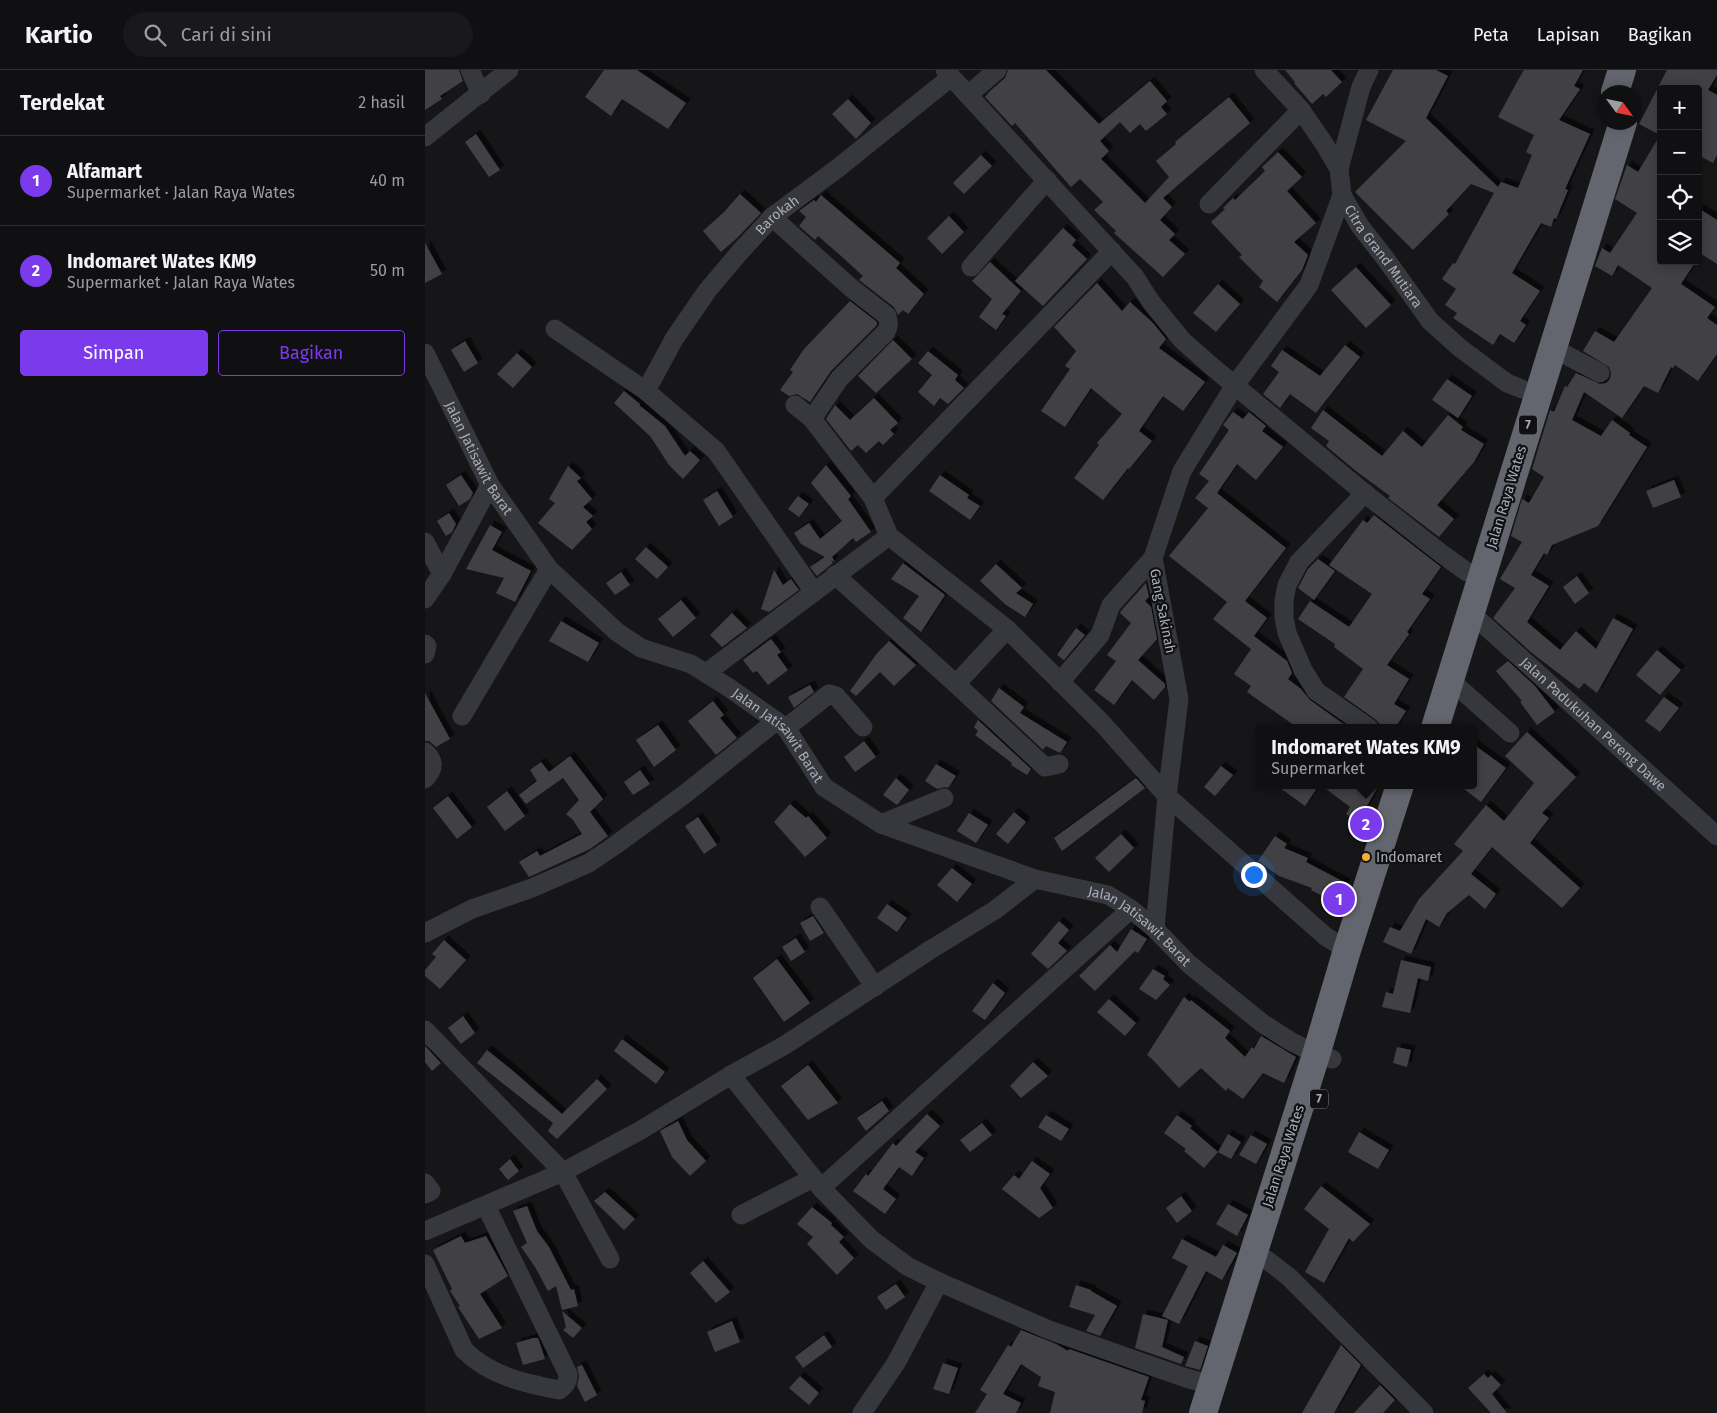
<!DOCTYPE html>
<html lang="id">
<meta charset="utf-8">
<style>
body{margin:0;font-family:"Fira Sans",sans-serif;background:#19191b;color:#f1f3f6}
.controls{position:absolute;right:15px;top:15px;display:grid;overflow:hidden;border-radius:5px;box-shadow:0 2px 12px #0003}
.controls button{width:45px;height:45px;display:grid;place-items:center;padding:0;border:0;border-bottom:1px solid #303032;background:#101012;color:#f1f3f6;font:25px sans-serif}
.compass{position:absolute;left:1172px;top:15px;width:45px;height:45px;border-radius:50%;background:#101012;box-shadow:0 2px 12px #0003;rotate:123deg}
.you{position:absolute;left:828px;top:804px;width:18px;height:18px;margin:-12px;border:4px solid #fff;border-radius:50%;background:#1a73e8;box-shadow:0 0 0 8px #1a73e833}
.badge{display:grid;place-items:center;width:32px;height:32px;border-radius:50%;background:#7c3aed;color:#fff;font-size:16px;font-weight:700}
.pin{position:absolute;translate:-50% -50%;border:2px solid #fff;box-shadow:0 1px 5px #0006}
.popup{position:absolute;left:830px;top:654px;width:222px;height:65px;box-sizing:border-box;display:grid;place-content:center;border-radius:5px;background:#101012;filter:drop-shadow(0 1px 4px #0005);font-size:16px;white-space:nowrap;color:#9c9d9f}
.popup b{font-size:19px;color:#f1f3f6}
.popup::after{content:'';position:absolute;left:50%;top:100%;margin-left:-10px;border:10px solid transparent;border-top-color:#101012}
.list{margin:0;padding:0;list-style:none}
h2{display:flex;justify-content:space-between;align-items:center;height:65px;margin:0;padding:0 20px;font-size:21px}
h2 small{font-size:16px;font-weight:400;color:#9c9d9f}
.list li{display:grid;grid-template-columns:32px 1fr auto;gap:15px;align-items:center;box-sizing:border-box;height:90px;padding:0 20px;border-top:1px solid #303032}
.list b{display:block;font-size:19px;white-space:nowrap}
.list p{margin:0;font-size:16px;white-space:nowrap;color:#9c9d9f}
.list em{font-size:16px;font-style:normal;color:#9c9d9f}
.actions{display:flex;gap:10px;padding:15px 20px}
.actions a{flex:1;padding:11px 0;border:1px solid #7c3aed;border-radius:5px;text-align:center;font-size:18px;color:#7c3aed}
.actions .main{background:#7c3aed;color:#fff}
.icon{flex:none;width:28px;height:28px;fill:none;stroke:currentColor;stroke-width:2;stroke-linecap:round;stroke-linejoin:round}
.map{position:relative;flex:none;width:1292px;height:1343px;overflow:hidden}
header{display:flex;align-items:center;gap:30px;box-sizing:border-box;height:70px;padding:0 25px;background:#101012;border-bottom:1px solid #303032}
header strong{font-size:24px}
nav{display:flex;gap:28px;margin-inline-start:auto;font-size:18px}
.search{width:350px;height:45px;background:#19191b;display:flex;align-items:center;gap:12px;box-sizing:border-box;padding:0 18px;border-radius:28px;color:#9c9d9f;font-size:19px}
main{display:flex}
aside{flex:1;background:#101012}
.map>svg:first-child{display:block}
.building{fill:#404145;filter:url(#shadow)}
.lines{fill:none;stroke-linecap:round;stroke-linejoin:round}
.minor{stroke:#37383d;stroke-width:19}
.highway{stroke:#63666e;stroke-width:28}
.poi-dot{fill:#f2b134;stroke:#111113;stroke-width:2}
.labels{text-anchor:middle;stroke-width:4.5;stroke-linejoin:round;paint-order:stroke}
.shield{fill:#111113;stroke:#7b7e86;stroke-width:1}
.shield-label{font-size:12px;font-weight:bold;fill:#a8adb8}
.street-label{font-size:14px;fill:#a8adb8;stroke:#111113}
.poi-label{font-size:14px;fill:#a8adb8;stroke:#111113;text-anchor:start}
</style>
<header>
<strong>Kartio</strong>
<div class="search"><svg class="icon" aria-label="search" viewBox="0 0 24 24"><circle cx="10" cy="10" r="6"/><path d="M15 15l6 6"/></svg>Cari di sini</div>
<nav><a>Peta</a><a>Lapisan</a><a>Bagikan</a></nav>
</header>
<main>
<aside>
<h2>Terdekat<small>2 hasil</small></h2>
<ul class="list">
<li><span class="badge">1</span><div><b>Alfamart</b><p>Supermarket · Jalan Raya Wates</p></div><em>40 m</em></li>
<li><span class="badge">2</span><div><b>Indomaret Wates KM9</b><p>Supermarket · Jalan Raya Wates</p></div><em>50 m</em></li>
</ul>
<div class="actions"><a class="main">Simpan</a><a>Bagikan</a></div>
</aside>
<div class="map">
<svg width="1292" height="1343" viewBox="0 0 1292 1343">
<defs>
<filter id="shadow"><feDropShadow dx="4.5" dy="-4.5" stdDeviation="0" flood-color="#0009"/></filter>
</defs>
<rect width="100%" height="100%" fill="#161618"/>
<!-- building -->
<path class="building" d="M0 0H34L38 11 15 26 17 29 0 40Z
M179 0H212L261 33 243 59 197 29 186 46 160 27Z
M583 0H621L674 54 725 11 742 31 736 37 742 44 721 61 715 54 705 63 695 52 675 71 684 81 676 89 720 133 744 107 731 91 751 74 750 72 804 27 825 53 738 128 747 137 735 150 750 164 744 170 760 184 738 207 689 163 691 161 669 140 678 132 655 109 646 117 590 53 587 56 560 27 564 22 580 8Z
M860 0H906L917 12 901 27 898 24 887 34 869 13 870 12Z
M968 0H1011L1023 6 1001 48 1073 117 1076 112 1093 118 1107 85 1101 82 1109 65 1073 47 1093 10 1099 0H1158L1149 16 1155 19 1134 50 1165 64 1140 119 1143 120 1131 149 1129 148 1126 157 1116 153 1087 203 1115 221 1095 251 1101 255 1089 273 1075 264 1068 275 1028 248 1032 243 1020 235 1031 219 1017 209 1028 193 1030 194 1069 123 1046 114 1021 141 1024 144 988 180 930 122 981 71 941 50Z
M1242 0H1292V5L1283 20 1292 25V85L1288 93 1273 85V19H1236V191H1271L1256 214 1290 237 1282 248 1292 255V284L1273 311 1250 295 1248 298 1246 297 1233 323 1219 316 1197 348 1159 322 1147 350 1176 366 1187 350 1205 363 1204 365 1222 377 1173 456 1127 475 1122 485 1119 483 1106 505 1124 516 1102 552 1135 580 1151 561 1171 579 1188 548 1208 559 1172 623 1159 613 1154 619 1107 583 1068 548 1090 518 1075 509 1097 472 1086 466 1097 429 1104 433 1119 407 1107 399 1125 340 1129 342 1140 316 1142 317 1151 303 1175 314 1181 313 1185 309 1186 303 1184 297 1158 281 1170 261 1189 272 1227 218 1193 195 1187 206 1170 196 1177 178 1185 183 1212 143 1190 129 1202 95 1213 102 1235 65 1214 54Z
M423 29 446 53 431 69 407 44Z
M51 64 75 100 64 107 40 72Z
M853 82 877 107 862 121 891 153 869 172 883 185 877 200 852 232 834 217 838 211 814 187 817 185 786 152 800 139 798 138 808 128 810 130 840 101 837 97Z
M556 85 567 96 539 124 528 113Z
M315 124 336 143 312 168 296 182 278 161 299 142Z
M396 125 475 193 471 198 499 224 483 244 478 240 473 245 469 237 434 210 438 206 415 185 393 166 390 170 374 156 381 147 374 141 389 130 391 132Z
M1273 138 1292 150V194L1273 182Z
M524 146 539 162 517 184 502 168Z
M638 158 651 170 647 175 662 189 618 236 590 211Z
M0 173 17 204 0 213Z
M565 192 596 221 577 244 581 246 571 260 554 247 567 229 547 211Z
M931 197 966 235 941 258 906 220Z
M672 213 697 241 705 232 728 253 741 269 734 278 780 312 758 341 738 326 714 361 727 371 704 399 703 398 678 430 649 408 674 375 672 373 697 344 666 318 640 357 616 341 645 299 640 296 651 281 629 257Z
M793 214 815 234 791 262 768 243Z
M425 231 452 252V255L406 301 385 332 372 324 364 326 355 320 368 302 365 300 379 279Z
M468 270 487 289 451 323 433 306Z
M40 271 53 293 39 302 26 280Z
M920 275 935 287 891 343 865 324 855 338 838 324 854 302 846 296 857 280 895 306Z
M503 281 533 305 530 310 539 318 523 334 515 328 509 336 493 322 507 305 493 293Z
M92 283 107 297 88 318 72 304Z
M1022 309 1047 326 1033 348 1007 330Z
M199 321 215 334 214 335 240 356 260 386 265 381 275 390 258 409 244 395 225 366 189 333Z
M449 328 473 353 465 360 469 364 458 375 454 371 441 383 433 375 426 381 401 349 410 335 425 350Z
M898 340 957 386 978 361 997 377 1023 345 1038 357 1036 360 1059 374 1049 392 1012 435 1029 449 1014 467 963 428 965 426 931 401 901 376 904 371 886 358Z
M808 342 818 349 824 342 841 356 837 361 858 377 831 410 812 394 792 423 861 478 820 531 842 548 829 566 862 591 867 603 863 609 876 619 885 630 924 658H873L822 622 826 616 809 604 826 579 788 549 802 532 744 486 783 438 770 428 784 411 774 404 804 360 798 355Z
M401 395 426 426 423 429 446 462 431 472 428 468 407 487 410 492 406 490 408 493 392 506 385 497 400 487 376 474 369 463 384 453 395 469 417 451 386 413Z
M143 396 156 408 152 411 167 429 158 437 168 446 161 452 167 459 147 480 113 453 130 433 124 429Z
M36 405 48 423 45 429 34 436 21 415Z
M515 405 544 425 542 428 555 436 545 450 504 421Z
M1249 410 1256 427 1228 438 1221 421Z
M292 421 308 447 294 456 278 430Z
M373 426 384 434 374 447 363 439Z
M24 443 31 454 27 462 21 466 12 451Z
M949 445 1016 497 997 524 1005 529 982 562 984 564 962 595 984 609 969 634 981 641 970 658H955L954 653 950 649 919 627 938 599 909 577 910 574 873 549 885 531 924 557 947 524 904 495 938 450 942 453Z
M65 455 77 462 67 480 106 501 90 532 71 523 79 508 41 499Z
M221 477 243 497 232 509 210 489Z
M893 489 910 501 889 530 873 518 883 499Z
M478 493 520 525 496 562 478 548 494 526 466 509Z
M571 494 597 518 591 523 608 534 600 547 581 535 555 511Z
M349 500 358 515 366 509 374 520 344 542 336 539Z
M196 502 205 515 190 525 181 513Z
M1152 506 1164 523 1150 534 1138 517Z
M721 513 724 527 720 531 726 537 732 569 713 590 740 614V617L729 630 707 610 689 635 669 620 691 591 682 585 706 553 695 543 696 541Z
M256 530 271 548 248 567 233 549Z
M307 543 322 558 297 577 285 565Z
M136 551 174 573 163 592 124 571Z
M651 558 660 565 639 590 632 585Z
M346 569 356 582 352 585 363 600 343 615 332 601 328 603 318 590Z
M464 571 491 595 469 616 455 602 431 626 425 621 453 582Z
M1232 580 1256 600 1235 625 1211 605Z
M1083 591 1110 616 1130 642 1112 655 1095 632 1097 631 1071 601Z
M385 615 389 622 369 638 363 627Z
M574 618 599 637 595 643 642 672 635 683 621 676 618 680 566 631Z
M0 623 25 669 11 677 4 671H0Z
M1239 627 1254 638 1235 662 1220 651Z
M288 631 299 645 295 648 312 668 291 685 263 651Z
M553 650 606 699 602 705 586 695 587 693 550 665 553 661 549 657Z
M233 655 251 680 229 697 211 670Z
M1102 662 1151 707 1117 743 1124 748 1105 773 1155 818 1137 838 1067 777 1046 804 1071 824 1060 839 1044 825 1022 843 1014 857 1001 849 986 884 958 872 965 857 975 861 994 829 1038 781 1029 774 1061 735 1079 751 1109 713 1080 686Z
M439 671 451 687 430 702 419 687Z
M1048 674 1081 698 1056 732 1034 715H1048Z
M145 686 178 729 165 742 183 766 165 779 104 807 94 792 112 781 115 786 157 764 148 750 141 744 154 730 138 708 101 734 94 725 112 711 105 700 116 692 124 702Z
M511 694 531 706 523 718 520 717 512 719 500 711Z
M796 696 808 705 790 726 779 717Z
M215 700 225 714 208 725 199 712Z
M471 708 484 720 472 735 458 725Z
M711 708 720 718 637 781 629 768Z
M851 715H894L880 736Z
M896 715H954L933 751 921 744 925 737Z
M82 721 100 746 80 761 62 737Z
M23 726 47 757 32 769 8 738Z
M365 734 381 748 383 746 402 768 380 787 349 752Z
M589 742 601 752 583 774 571 764Z
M544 743 563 755 551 773 532 761Z
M273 747 292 775 279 784 260 756Z
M696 764 709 778 684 802 670 788Z
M850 766 862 774 859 778 883 788 881 792 921 813 911 833 886 820 887 818 854 806 833 791Z
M527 798 547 814 532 832 512 815Z
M462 834 482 848 472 862 452 848Z
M388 846 399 863 385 871 375 853Z
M634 851 644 860 633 873 642 881 623 899 606 884Z
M706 859 722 869 713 883 710 881 670 921 654 906 685 875 692 882Z
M371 868 380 882 366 891 357 877Z
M19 870 41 890 15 919 0 906V900L11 887 7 884Z
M352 889 385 933 359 952 328 908Z
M976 890 1006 897 1003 911 993 908 985 943 957 937 961 922 968 924Z
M728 899 740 906 738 909 745 915 731 930 714 919Z
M568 913 580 923 560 950 547 941Z
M759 927 765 932 766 930 805 961 800 968 820 987 827 977 829 979 836 966 871 987 859 1013 838 1003 818 1029 803 1018 801 1021 776 998 754 1018 727 989 722 985Z
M684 929 711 953 700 966 672 942Z
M38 946 50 963 36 974 23 958Z
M197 969 240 1002 231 1014 189 981Z
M0 976 16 993 7 1001 0 992Z
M972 977 986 980 982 997 968 993Z
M62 980 87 1000 137 1044 172 1009 182 1019 132 1069 123 1061 128 1053 52 993Z
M608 992 623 1006 596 1028 585 1016Z
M383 995 413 1033 383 1050 356 1016Z
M457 1031 464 1041 441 1061 432 1048Z
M502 1044 515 1056 490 1082 499 1088 487 1106 474 1097 458 1119 471 1129 460 1144 428 1121 441 1104 443 1106 468 1073 471 1076Z
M621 1045 644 1059 636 1071 613 1057Z
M752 1045 767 1056 765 1058 793 1082 779 1098 759 1081 761 1079 739 1063Z
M253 1051 262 1070 281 1091 265 1106 247 1087 235 1061Z
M557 1053 567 1065 545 1082 535 1070Z
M934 1062 964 1080 953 1099 923 1082Z
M803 1064 816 1072 806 1089 793 1082Z
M826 1065 842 1074 831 1094 814 1085Z
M85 1089 94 1101 83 1110 74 1099Z
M607 1091 625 1104 615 1118 628 1138 614 1148 577 1119 589 1105 594 1109Z
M896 1116 945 1154 928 1172 924 1168 899 1213 880 1202 904 1159 879 1139Z
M180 1122 210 1149 199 1160 169 1131Z
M756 1126 767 1141 752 1153 741 1138Z
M803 1134 823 1145 812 1166 791 1154Z
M102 1136 112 1161 124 1177 146 1220 149 1219 153 1236 137 1240 131 1216 123 1221 110 1197 96 1177 102 1173 88 1141Z
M387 1137 407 1153 406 1155 419 1167 414 1172 429 1188 412 1205 382 1174 388 1167 372 1154Z
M36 1166 40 1173 61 1166 83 1206 55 1224 77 1258 54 1269 33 1237 35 1236 25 1221 27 1219 8 1180Z
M757 1169 791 1187 798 1175 812 1183 797 1210 781 1201 754 1254 737 1246 763 1196 747 1188Z
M278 1191 305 1222 291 1233 265 1203Z
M471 1214 480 1227 461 1240 452 1227Z
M651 1215 666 1220V1221L692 1236 675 1266 661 1261 670 1245 644 1237Z
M137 1241 157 1258 148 1268 138 1260 141 1257Z
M718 1244 743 1250 737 1277 759 1287 756 1294 710 1278Z
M307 1251 315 1272 290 1282 282 1262Z
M596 1260 631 1274 643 1281 644 1279 724 1307 716 1330 720 1331 717 1343H625L630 1322 613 1316 616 1307 596 1294 578 1324 596 1333 591 1343H550L562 1324 555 1320 583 1275 586 1277Z
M399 1265 407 1277 378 1298 370 1287Z
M108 1268H113L120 1289 98 1295 91 1273Z
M770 1271 783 1276 775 1300 760 1296Z
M916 1275 936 1295 909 1343H877Z
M518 1293 533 1298 524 1324 508 1319Z
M157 1295 172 1325 160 1332 152 1316 154 1306 152 1297Z
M1059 1304 1063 1308 1066 1305 1076 1315 1067 1324 1082 1343H1066L1043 1318Z
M375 1306 394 1323 384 1335 364 1318Z
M955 1315 970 1330 958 1343H929Z"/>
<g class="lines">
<!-- minor -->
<g class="minor">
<path d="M45 0 56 24"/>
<path d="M520 0 710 207 726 232 757 270 784 294 943 426 1017 484 1042 502"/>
<path id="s1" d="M839 0 876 40 900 75 914 99 917 125 935 156 960 188 1005 251 1035 278 1082 313 1097 319"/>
<path d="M543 25 572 0"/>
<path d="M0 67 84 0"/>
<path d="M914 99 936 17 944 0"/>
<path d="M784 134 876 40"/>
<path d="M347 147 425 217 462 246C464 253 464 256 461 262L414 309 387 349"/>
<path d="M687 181 448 428 464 466 582 559 677 653 742 726 900 866 922 880"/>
<path d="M546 197 622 110"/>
<path d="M130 259 221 321 291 381 389 522"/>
<path d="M1128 278 1175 303"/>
<path id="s2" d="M0 283 65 415 124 499 192 562 216 578 266 594 303 617 361 658 399 717 456 754 610 809 683 825 706 839 730 859 764 894 837 953 865 971 891 984 907 989"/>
<path id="s3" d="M221 321 249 269 282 221 314 183 347 147 413 98 526 7"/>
<path d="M370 335 387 349 448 428"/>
<path d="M940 423 874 492 862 515 859 530V547L862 563 878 600 891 621 944 658"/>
<path d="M0 472 17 504"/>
<path d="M410 505 531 614 620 697 634 694"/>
<path d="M0 529 17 504 65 415"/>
<path id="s4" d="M1045 543 1066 561 1292 766"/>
<path d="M0 574 2 576 0 584"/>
<path d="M281 603 464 466"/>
<path d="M1024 609 1085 663"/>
<path d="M635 612 675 565 686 535 728 488"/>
<path d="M531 614 582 559"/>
<path d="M37 646 124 499"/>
<path d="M361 658 404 624 411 626 438 657"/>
<path d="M0 682C10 691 9 699 0 709"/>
<path d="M456 754 519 728"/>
<path d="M395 837 450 917"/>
<path d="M730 859 742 726 754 629 728 488 757 401 810 315 884 215 917 125"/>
<path d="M0 863 47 839 107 818 164 793 189 776 260 724 351 651"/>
<path d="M0 960 138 1102 185 1189"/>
<path d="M306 1005 396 1118 447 1170 482 1196 514 1212 624 1260 761 1308 787 1315"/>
<path d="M0 1113 6 1121 0 1124"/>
<path d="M396 1118 706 839"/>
<path d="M316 1145 388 1108"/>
<path d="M0 1161 138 1102 216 1060 306 1005 360 975 505 880 570 840 610 809"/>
<path d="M842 1190 864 1207 999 1343"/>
<path d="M0 1194 39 1280C65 1306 99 1313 134 1320 140 1316 144 1312 143 1304L61 1136"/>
<path d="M437 1343 471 1293 514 1212"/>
</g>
<!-- highway -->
<path class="highway" d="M1190 22 1197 0
M1010 658 1198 52
M778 1343 891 985 922 880 975 715"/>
</g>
<!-- markers -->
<circle class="poi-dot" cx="941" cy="787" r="5"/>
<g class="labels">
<!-- shield labels -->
<g class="shield">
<rect x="1094" y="345.5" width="18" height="19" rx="4"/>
<rect x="885" y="1019.5" width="18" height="19" rx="4"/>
</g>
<g class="shield-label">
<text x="1103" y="359">7</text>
<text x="894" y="1033">7</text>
</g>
<!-- street labels -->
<g class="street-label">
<text dy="5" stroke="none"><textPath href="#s3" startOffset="221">Barokah</textPath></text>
<text dy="5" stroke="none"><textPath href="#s1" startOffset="225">Citra Grand Mutiara</textPath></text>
<text dy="5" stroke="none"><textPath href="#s2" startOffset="118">Jalan Jatisawit Barat</textPath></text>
<text transform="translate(1081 427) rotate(-73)" y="5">Jalan Raya Wates</text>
<text transform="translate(738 541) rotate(79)" y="5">Gang Sakinah</text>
<text dy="5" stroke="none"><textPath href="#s4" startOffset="166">Jalan Padukuhan Pereng Dawe</textPath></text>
<text dy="5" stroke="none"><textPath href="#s2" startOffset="538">Jalan Jatisawit Barat</textPath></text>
<text dy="5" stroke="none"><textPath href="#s2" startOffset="958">Jalan Jatisawit Barat</textPath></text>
<text transform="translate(858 1086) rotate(-72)" y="5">Jalan Raya Wates</text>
</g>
<!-- poi labels -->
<g class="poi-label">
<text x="951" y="792">Indomaret</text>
</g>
</g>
</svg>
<div class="controls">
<button>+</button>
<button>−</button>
<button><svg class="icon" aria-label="locate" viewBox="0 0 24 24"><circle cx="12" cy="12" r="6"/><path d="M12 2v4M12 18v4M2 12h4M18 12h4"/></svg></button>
<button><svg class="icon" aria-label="layers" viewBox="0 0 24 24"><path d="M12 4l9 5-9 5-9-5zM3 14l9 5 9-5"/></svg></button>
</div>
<svg class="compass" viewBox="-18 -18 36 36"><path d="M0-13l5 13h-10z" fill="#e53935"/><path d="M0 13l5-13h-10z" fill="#9c9d9f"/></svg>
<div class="you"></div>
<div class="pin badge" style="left:914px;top:829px">1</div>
<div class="pin badge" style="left:941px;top:754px">2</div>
<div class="popup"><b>Indomaret Wates KM9</b>Supermarket</div>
</div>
</main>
